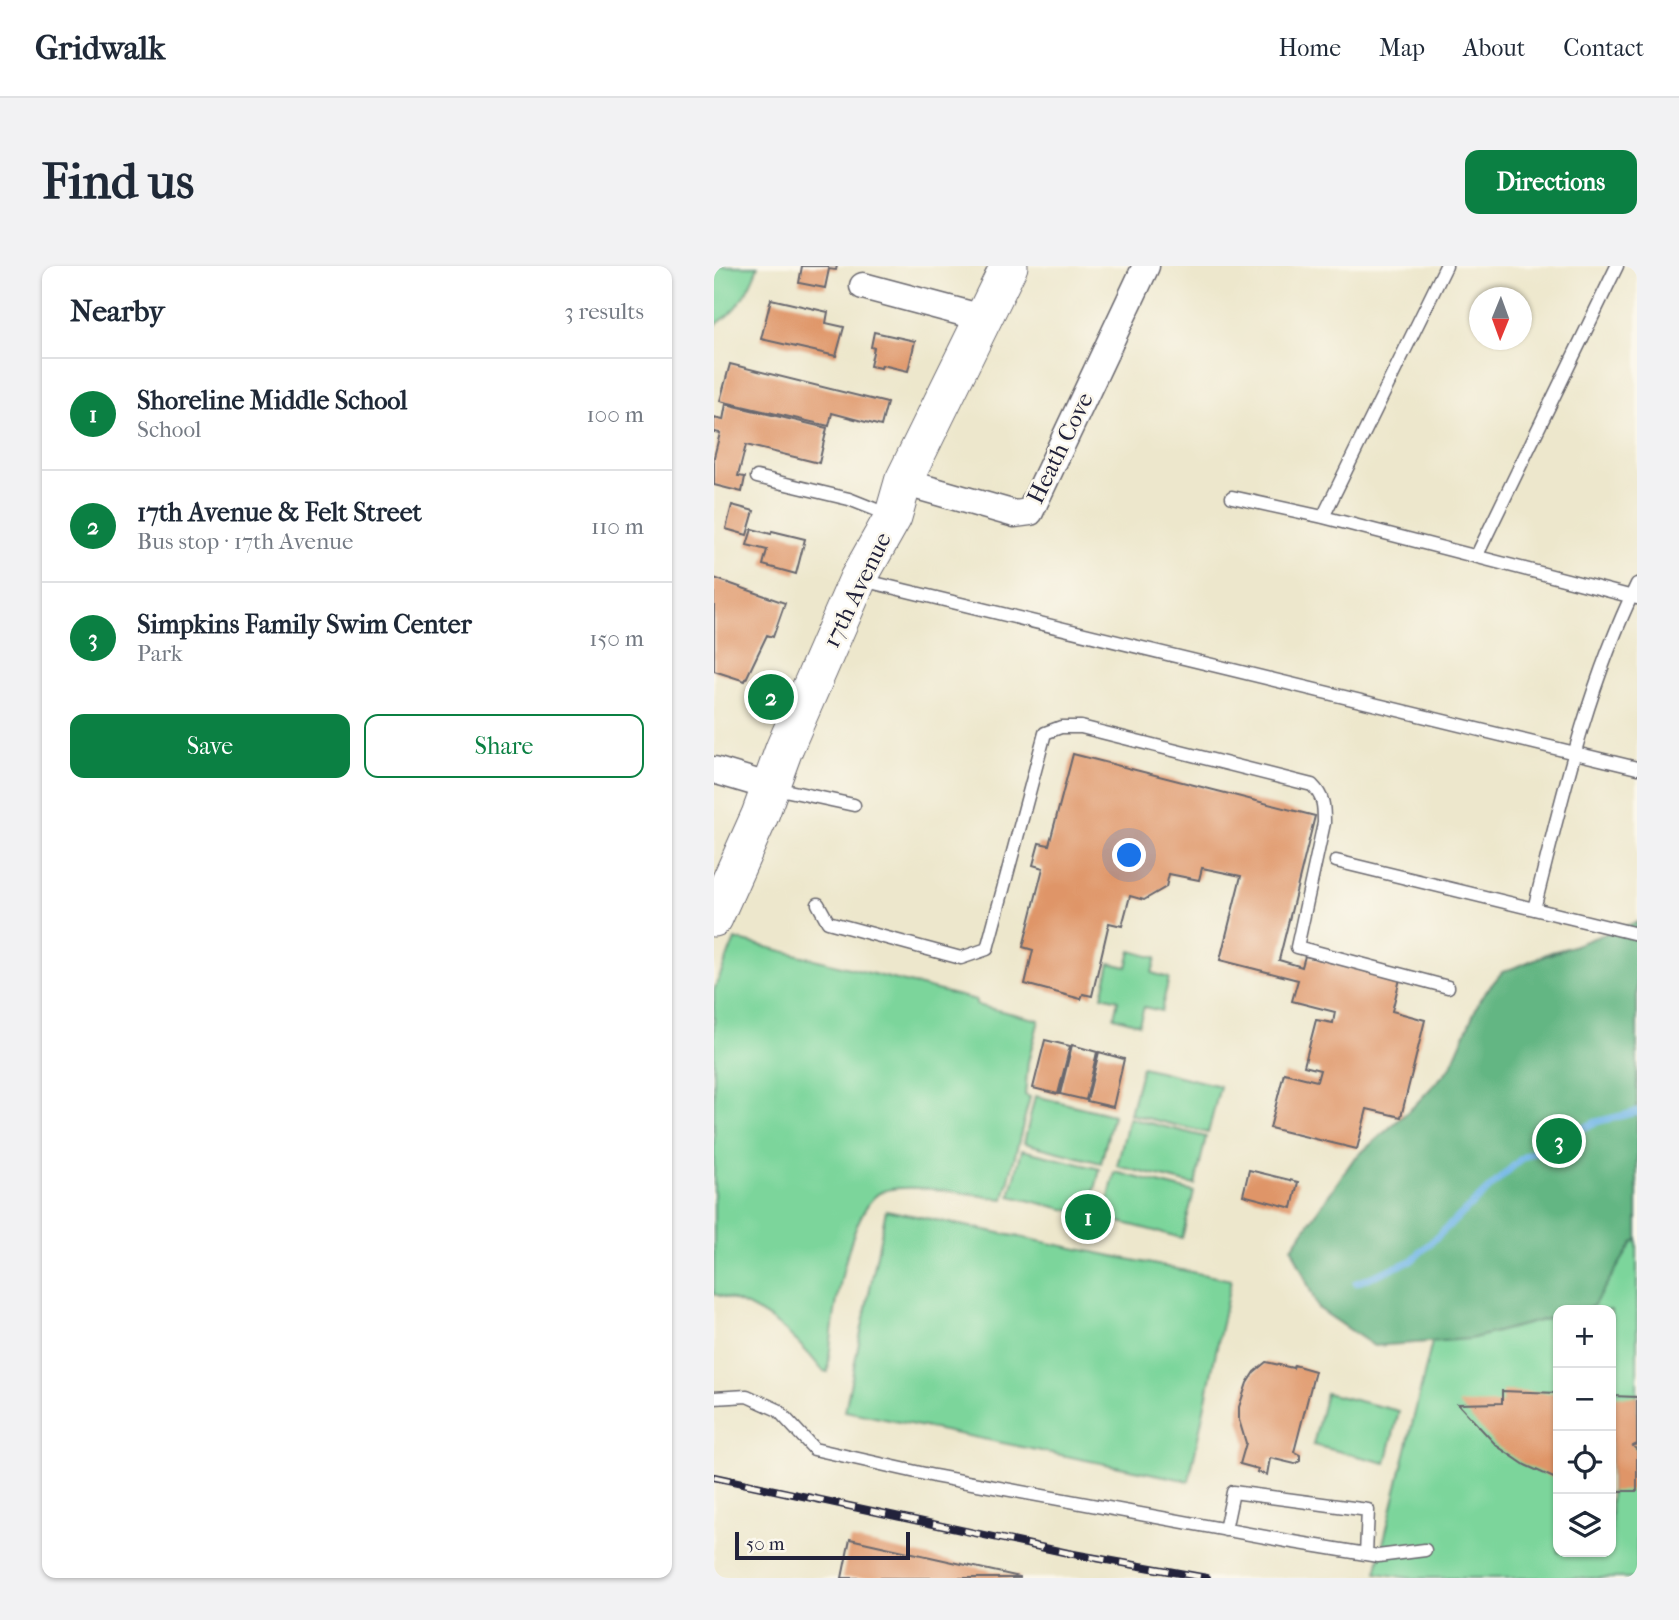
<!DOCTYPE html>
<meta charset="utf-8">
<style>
body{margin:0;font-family:"IM FELL French Canon",serif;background:#f2f2f3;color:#1f2937}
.controls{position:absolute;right:21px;bottom:21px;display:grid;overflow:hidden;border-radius:14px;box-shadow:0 2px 5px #0004}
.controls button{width:63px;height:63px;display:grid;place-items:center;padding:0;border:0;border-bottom:2px solid #e0e1e3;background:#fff;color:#1f2937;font:35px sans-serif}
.compass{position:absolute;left:755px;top:21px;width:63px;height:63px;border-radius:50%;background:#fff;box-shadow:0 2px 5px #0004;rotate:181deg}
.scale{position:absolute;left:21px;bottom:18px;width:175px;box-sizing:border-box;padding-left:7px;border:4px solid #22223b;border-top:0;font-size:19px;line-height:24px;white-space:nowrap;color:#22223b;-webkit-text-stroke:5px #fbf7ec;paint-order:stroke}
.you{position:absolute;left:416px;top:590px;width:24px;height:24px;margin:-18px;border:5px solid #fff;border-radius:50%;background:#1a73e8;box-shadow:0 0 0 10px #1a73e833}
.badge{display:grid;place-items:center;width:46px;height:46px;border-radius:50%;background:#0b8043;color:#fff;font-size:23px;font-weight:700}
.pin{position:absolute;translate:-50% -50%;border:4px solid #fff;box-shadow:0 2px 7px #0006}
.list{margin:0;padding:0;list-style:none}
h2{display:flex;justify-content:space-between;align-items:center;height:91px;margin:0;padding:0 28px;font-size:30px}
h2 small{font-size:23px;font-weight:400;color:#747a83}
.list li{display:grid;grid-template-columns:46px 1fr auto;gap:21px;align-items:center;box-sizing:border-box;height:112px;padding:0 28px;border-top:2px solid #e0e1e3}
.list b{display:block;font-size:26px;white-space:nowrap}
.list p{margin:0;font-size:23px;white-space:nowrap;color:#747a83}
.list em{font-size:23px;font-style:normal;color:#747a83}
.actions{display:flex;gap:14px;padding:21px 28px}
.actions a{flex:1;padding:16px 0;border:2px solid #0b8043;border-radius:14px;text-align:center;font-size:24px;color:#0b8043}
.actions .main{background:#0b8043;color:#fff}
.icon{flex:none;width:38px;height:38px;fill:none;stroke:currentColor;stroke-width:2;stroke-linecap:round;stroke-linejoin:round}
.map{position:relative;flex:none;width:923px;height:1312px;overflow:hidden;border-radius:14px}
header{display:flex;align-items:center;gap:42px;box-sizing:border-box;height:98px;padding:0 35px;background:#fff;border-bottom:2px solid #e0e1e3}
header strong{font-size:33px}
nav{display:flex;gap:38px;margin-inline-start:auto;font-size:24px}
.intro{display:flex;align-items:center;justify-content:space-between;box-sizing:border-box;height:168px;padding:0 42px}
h1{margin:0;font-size:49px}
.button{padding:18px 32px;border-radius:14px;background:#0b8043;color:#fff;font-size:24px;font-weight:700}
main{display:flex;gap:42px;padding:0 42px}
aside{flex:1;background:#fff;border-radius:14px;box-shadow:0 2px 5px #0004}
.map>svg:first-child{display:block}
.green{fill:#7bd59b;stroke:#4e7c6b;stroke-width:2;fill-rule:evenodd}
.forest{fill:#64b683;stroke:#436c5f;stroke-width:2}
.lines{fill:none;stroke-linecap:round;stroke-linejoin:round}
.stream{stroke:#70b6e7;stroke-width:7}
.building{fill:#df9568}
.service-casing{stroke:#69676e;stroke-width:15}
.minor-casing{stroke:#69676e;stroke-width:29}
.secondary-casing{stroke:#69676e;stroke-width:39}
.service{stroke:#fff;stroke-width:12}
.minor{stroke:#fff;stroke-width:26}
.secondary{stroke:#fff;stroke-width:37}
.rail-casing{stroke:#22223b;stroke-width:8}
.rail{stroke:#fbf7ec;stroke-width:5;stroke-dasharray:16;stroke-linecap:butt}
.labels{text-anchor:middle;stroke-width:5;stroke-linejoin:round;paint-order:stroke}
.street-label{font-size:24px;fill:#22223b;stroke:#fbf7ec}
</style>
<header>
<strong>Gridwalk</strong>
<nav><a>Home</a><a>Map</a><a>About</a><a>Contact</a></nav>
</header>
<div class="intro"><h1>Find us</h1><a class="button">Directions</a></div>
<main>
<aside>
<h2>Nearby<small>3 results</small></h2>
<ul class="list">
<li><span class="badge">1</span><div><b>Shoreline Middle School</b><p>School</p></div><em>100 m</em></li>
<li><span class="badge">2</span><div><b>17th Avenue &amp; Felt Street</b><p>Bus stop · 17th Avenue</p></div><em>110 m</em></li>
<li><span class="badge">3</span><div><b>Simpkins Family Swim Center</b><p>Park</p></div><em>150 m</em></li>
</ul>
<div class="actions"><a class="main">Save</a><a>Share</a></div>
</aside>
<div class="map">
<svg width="923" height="1312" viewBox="0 0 923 1312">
<rect width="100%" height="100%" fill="#fbf7ec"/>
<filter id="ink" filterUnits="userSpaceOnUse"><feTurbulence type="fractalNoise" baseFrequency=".0143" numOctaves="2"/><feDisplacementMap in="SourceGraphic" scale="14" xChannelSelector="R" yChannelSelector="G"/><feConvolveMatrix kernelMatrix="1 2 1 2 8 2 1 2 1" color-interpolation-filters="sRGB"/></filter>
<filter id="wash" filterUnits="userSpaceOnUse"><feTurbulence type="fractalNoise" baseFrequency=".00686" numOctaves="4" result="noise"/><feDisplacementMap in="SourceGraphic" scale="28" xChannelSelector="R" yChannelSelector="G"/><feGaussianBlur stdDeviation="1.57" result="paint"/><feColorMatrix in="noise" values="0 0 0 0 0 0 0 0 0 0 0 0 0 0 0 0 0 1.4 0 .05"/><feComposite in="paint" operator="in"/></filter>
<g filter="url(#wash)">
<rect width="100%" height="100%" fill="#ede7cc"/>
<!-- green -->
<path class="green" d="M0 0H44C35 25 23 45 0 60Z
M923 664V1312H695L662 1307 727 1039 788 707 837 686ZM844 1044H897V1286H844Z
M21 673 262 734V739L325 754 314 796 311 829 316 831 290 933C257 929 204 917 173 924 133 931 116 1070 114 1106L109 1105C78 1066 49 1041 0 1028V724Z
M417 685 442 692 438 707 455 712 447 745 430 741 425 758 400 751 404 734 388 730 396 697 413 701Z
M428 801 506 820 494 867 416 848Z
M321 830 399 849 387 897 310 877Z
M415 852 492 871 481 919 403 900Z
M308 884 386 903 375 949 296 930Z
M401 906 480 926 468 972 390 952Z
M172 944 517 1014 475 1215 131 1145Z
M612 1127 685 1145 672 1197 599 1179Z"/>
<!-- forest -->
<path class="forest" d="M923 656V975H920L879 1040 864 1044H844V1050L756 1073 660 1080 604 1042 578 982 639 894 699 841 736 802 766 733 788 706Z"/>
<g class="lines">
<!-- stream -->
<path class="stream" d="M642 1017 697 995 808 892 882 856 923 846"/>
</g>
<g id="blocks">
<!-- building -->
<path class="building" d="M88 0H123L122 4 115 3 111 22 85 17Z
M57 33 114 46 112 57 130 61 122 90 47 73Z
M160 66 201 75 194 105 168 99 167 102 156 100 160 82 157 81Z
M16 98 173 137 167 160 118 147 115 160 6 135Z
M12 138 113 162 105 197 32 179 24 210 31 211 28 226 0 219V191L6 167 0 166V152L9 154Z
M18 239 40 245 33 269 12 263Z
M38 263 57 268 58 265 91 273 82 308 49 299 53 284 33 279Z
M0 312 71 337 59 371 53 369 31 415 0 405Z
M359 488 601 550 565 694 588 701 591 690 686 713 678 745 711 754 687 851 653 843 643 883 556 862 570 807 603 815 606 804 590 800 602 754 619 757 621 746 578 735 584 714 506 694 527 610 488 602 485 614 455 608 452 621 430 634 416 630 408 660 395 657 378 730 369 728 367 733 311 718 319 684 309 681 329 602 319 599 325 577 335 579Z
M331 774 356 780 344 828 319 822Z
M358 779 383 786 372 834 346 828Z
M385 786 410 793 399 841 373 835Z
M535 904 584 916 578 942 529 929Z
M552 1096 579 1102 580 1099 601 1105 580 1186 586 1189V1195L581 1198 556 1192 553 1209 543 1206 544 1203 526 1198 532 1177 525 1154V1141L533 1117 540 1106Z
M788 1125 844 1127V1214L811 1199 783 1180 744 1138 788 1137Z
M897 1130 923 1131V1178L919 1180 923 1184V1225H897Z
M136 1273 306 1311V1312H128Z"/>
</g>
</g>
<g filter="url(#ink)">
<use href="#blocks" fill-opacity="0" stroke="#69676e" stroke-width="2"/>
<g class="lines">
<defs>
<path id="service" d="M732 0 609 251 923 332
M43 211 135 233 175 249
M518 231 609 251
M763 289 903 0
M148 314 923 502
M61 522 140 539
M622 595 923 668
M104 638 114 656 247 692 273 683 331 467 347 461H367L598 519C610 531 610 540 610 557L583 681 734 721
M820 643C848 532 873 421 923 318
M0 1132 33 1130 64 1144 100 1183 220 1210 573 1275 664 1290 711 1284
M511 1264 519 1226 654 1244 652 1288"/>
<path id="minor" d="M149 20 269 52
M189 216 301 248 316 246 432 0
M0 504 57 521"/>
<path id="secondary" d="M0 652 46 549 70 483 144 313 179 251 189 216 295 0"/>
</defs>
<!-- service casing -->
<use href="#service" class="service-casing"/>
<!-- minor casing -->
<use href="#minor" class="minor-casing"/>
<!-- secondary casing -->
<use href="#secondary" class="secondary-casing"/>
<!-- service -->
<use href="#service" class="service"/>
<!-- minor -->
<use href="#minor" class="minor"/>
<!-- secondary -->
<use href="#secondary" class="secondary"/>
<defs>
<path id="rail" d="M0 1211 354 1287 493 1312"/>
</defs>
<!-- rail casing -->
<use href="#rail" class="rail-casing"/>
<!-- rail -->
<use href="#rail" class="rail"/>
</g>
</g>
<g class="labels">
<!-- street labels -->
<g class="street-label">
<text transform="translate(346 182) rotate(-64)" y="8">Heath Cove</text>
<text transform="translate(143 324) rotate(-64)" y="8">17th Avenue</text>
</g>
</g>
</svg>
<div class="controls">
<button>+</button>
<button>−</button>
<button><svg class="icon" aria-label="locate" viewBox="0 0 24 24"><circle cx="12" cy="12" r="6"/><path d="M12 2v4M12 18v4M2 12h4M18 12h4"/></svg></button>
<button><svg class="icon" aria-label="layers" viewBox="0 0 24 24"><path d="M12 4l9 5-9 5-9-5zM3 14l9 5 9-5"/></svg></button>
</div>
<svg class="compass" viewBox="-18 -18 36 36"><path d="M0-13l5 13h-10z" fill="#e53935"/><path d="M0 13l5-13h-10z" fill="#747a83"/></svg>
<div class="scale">50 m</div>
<div class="you"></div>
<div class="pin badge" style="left:374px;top:951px">1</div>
<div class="pin badge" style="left:57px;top:431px">2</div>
<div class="pin badge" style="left:845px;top:875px">3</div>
</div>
</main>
